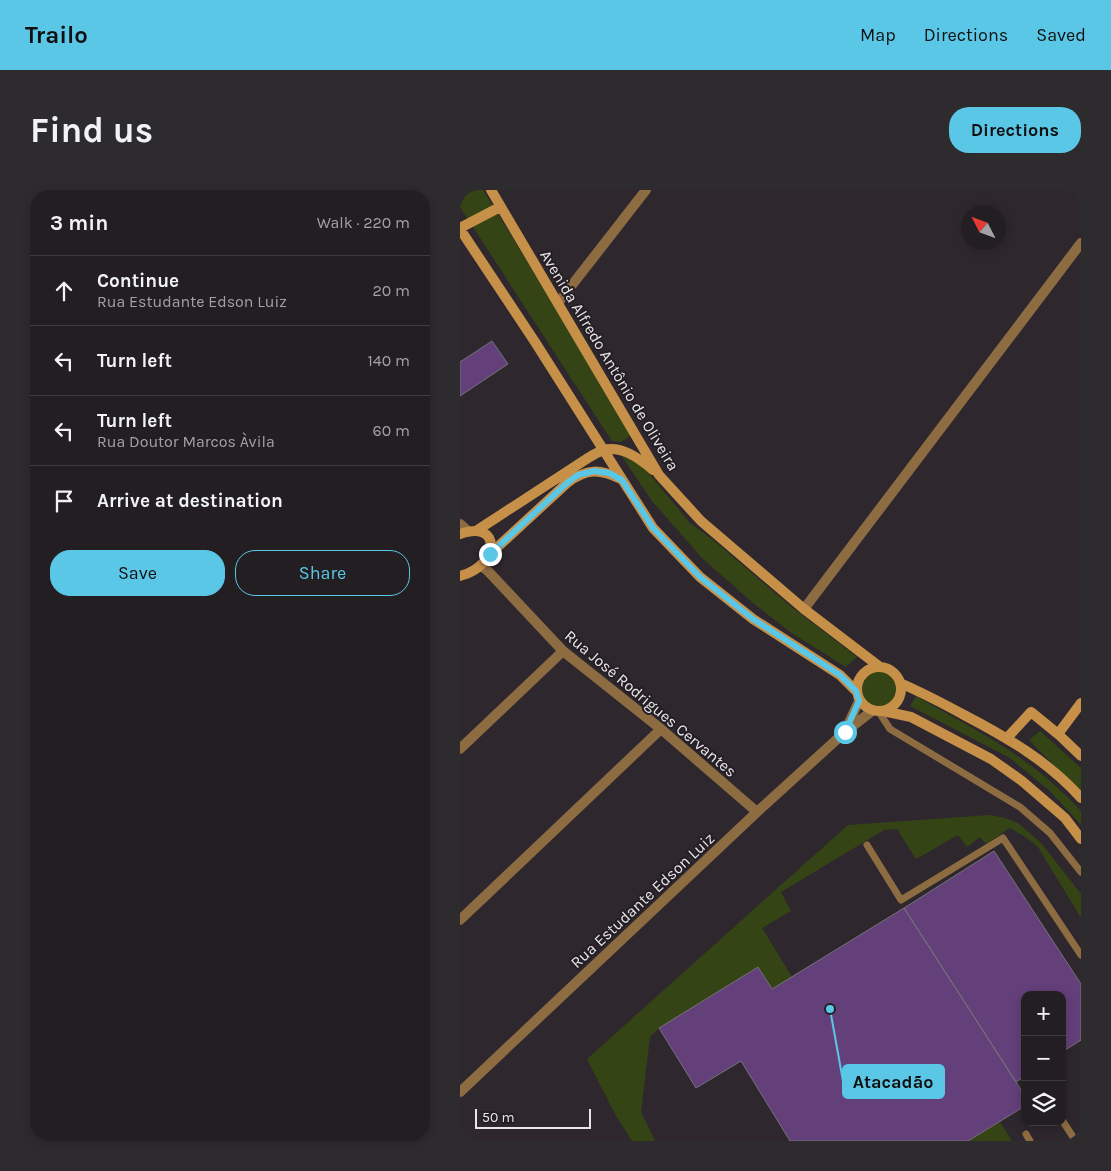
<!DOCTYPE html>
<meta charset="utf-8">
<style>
body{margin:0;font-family:Karla,sans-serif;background:#2e2b2f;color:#f1f3f6}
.controls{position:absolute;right:15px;bottom:15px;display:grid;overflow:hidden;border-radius:10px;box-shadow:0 2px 12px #0003}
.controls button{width:45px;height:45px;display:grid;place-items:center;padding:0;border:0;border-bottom:1px solid #3f3c40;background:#221e22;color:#f1f3f6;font:25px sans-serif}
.compass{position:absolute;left:501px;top:15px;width:45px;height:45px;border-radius:50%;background:#221e22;box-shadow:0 2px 12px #0003;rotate:312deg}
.scale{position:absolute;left:15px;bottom:12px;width:116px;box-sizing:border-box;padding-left:5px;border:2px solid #e9e6e9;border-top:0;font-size:14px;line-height:18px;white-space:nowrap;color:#e9e6e9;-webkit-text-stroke:4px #241f24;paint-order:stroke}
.stop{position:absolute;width:15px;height:15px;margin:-11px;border:4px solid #5bc7e7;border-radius:50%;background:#fff}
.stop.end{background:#5bc7e7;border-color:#fff;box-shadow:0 1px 5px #0008}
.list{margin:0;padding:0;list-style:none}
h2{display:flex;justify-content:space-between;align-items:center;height:65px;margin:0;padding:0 20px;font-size:21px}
h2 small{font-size:16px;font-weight:400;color:#a2a2a5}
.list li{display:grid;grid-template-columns:32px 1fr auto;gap:15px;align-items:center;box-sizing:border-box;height:70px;padding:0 20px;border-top:1px solid #3f3c40}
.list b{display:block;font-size:19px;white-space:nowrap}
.list p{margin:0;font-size:16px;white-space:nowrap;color:#a2a2a5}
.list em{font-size:16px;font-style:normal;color:#a2a2a5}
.actions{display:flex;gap:10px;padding:15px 20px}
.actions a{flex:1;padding:11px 0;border:1px solid #5bc7e7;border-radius:20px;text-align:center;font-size:18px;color:#5bc7e7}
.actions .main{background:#5bc7e7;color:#111}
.icon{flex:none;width:28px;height:28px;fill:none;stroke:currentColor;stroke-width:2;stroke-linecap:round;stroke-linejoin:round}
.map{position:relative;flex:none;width:621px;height:951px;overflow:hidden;border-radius:20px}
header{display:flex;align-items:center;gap:30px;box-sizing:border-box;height:70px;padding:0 25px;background:#5bc7e7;color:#111}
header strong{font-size:24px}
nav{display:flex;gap:28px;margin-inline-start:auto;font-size:18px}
.intro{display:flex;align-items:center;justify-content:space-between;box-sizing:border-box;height:120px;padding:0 30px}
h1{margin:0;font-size:35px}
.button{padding:12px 22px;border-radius:20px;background:#5bc7e7;color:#111;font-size:18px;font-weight:700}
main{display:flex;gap:30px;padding:0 30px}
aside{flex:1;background:#221e22;border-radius:20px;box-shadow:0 2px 12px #0003}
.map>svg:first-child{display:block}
.green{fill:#354414}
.building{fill:#64407a;stroke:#767279}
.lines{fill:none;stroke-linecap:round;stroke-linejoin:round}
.lane{stroke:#8e6c42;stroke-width:7}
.street{stroke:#8e6c42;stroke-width:10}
.secondary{stroke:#c79049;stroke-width:10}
.route{stroke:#5bc7e7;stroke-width:6}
.labels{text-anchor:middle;stroke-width:4;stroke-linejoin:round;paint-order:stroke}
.street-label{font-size:16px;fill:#e9e6e9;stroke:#241f24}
.leader{fill:none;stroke:#5bc7e7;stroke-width:2}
.callout-dot{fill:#5bc7e7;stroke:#241f24;stroke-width:2}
.callout{fill:#5bc7e7;stroke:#5bc7e7;stroke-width:2}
.callout-label{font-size:18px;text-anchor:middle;font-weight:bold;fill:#111}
</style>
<header>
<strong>Trailo</strong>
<nav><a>Map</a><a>Directions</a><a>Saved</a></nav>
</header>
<div class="intro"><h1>Find us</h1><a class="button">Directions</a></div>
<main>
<aside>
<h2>3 min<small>Walk · 220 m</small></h2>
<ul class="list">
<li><svg class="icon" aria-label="ahead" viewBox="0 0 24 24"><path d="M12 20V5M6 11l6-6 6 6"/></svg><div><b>Continue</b><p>Rua Estudante Edson Luiz</p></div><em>20 m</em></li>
<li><svg class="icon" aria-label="left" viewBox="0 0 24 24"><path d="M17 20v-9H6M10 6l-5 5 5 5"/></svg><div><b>Turn left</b></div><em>140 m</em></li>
<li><svg class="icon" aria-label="left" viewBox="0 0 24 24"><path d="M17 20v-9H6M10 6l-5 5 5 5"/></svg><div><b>Turn left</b><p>Rua Doutor Marcos Àvila</p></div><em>60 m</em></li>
<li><svg class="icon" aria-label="arrive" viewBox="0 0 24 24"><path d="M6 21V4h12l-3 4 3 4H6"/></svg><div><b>Arrive at destination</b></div></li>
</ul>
<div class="actions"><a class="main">Save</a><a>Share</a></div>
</aside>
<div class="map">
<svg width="621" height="951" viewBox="0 0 621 951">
<rect width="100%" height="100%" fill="#2e282e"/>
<!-- green -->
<path class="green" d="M0 0H23L173 244 161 252 152 251 0 17Z
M161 265 182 275 230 333 252 349 329 415 397 467 386 477 330 442 292 412 242 368 192 311Z
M399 500a19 19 0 1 1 38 0a19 19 0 1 1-38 0Z
M456 506C517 541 572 567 621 621V635L590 601 550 568 450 516Z
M580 541 621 578V602L569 550Z
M530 625 545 628 558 633 582 654 621 704V728L578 657 564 646 550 638 526 654 520 647 507 657 498 645 456 669 437 639 424 640 321 702 331 721 302 738 332 787 312 799 298 777 199 838 190 847 181 922 195 951H172L156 926 127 869 388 635Z
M540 932 552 951H508Z"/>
<!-- building -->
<path class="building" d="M32 151 48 174 0 206V172Z
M534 661 621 794V850L602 862V805H565V886L556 892 444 718Z
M444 718 565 906V916L508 951H330L281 871 236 898 199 838 298 777 312 799Z"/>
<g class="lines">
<!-- lane -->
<path class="lane" d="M419 522 430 539 560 617 590 643 621 682
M407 655 441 710 543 648 621 765
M602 930 615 950
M566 944 570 951"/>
<!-- street -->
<path class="street" d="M98 113 186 0
M0 334 8 341
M21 376 27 380 103 461 201 539 297 622
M344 419 621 53
M386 539 399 511
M0 559 103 461
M0 730 201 539
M0 902 297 622 385 542 412 521"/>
<!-- secondary -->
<path class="secondary" d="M31 0 199 285 241 331 344 419 420 477
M0 38 40 17
M0 39 75 152 193 338 240 387 293 429 380 485 396 501
M16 341 128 268C133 265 138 262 143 260 161 255 179 268 193 280
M0 344C42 329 40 376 0 386
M30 364 107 293C127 278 140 279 161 289
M397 499a22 22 0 1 1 44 0a22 22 0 1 1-44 0Z
M440 493C463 503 484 514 506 526 548 548 589 572 621 608
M423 521 451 527 531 569 562 591 605 628 621 649
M598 544 621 513
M547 548 571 522 598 544 621 566"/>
</g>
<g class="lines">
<!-- route -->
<path class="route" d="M30 364 107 293 118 285 134 281 149 283 162 290 193 338 240 387 293 429 380 485 396 501 399 511 385 542"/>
</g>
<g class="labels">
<!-- street labels -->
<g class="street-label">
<text transform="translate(150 170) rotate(59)" y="6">Avenida Alfredo Antônio de Oliveira</text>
<text transform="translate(191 513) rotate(40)" y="6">Rua José Rodrigues Cervantes</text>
<text transform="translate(182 710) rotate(-43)" y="6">Rua Estudante Edson Luiz</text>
</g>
</g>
<!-- callouts -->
<path class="leader" d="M370 819L383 891"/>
<circle class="callout-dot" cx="370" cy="819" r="5"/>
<rect class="callout" x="383" y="875" width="101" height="33" rx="5"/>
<g class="callout-label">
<text x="433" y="898">Atacadão</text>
</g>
</svg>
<div class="controls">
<button>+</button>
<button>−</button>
<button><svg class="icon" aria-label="layers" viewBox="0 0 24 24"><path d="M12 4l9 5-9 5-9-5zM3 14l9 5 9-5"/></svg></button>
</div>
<svg class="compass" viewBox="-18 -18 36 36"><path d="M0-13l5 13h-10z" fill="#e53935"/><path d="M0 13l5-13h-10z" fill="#a2a2a5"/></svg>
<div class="scale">50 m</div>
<div class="stop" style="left:385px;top:542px"></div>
<div class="stop end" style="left:30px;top:364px"></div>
</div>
</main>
